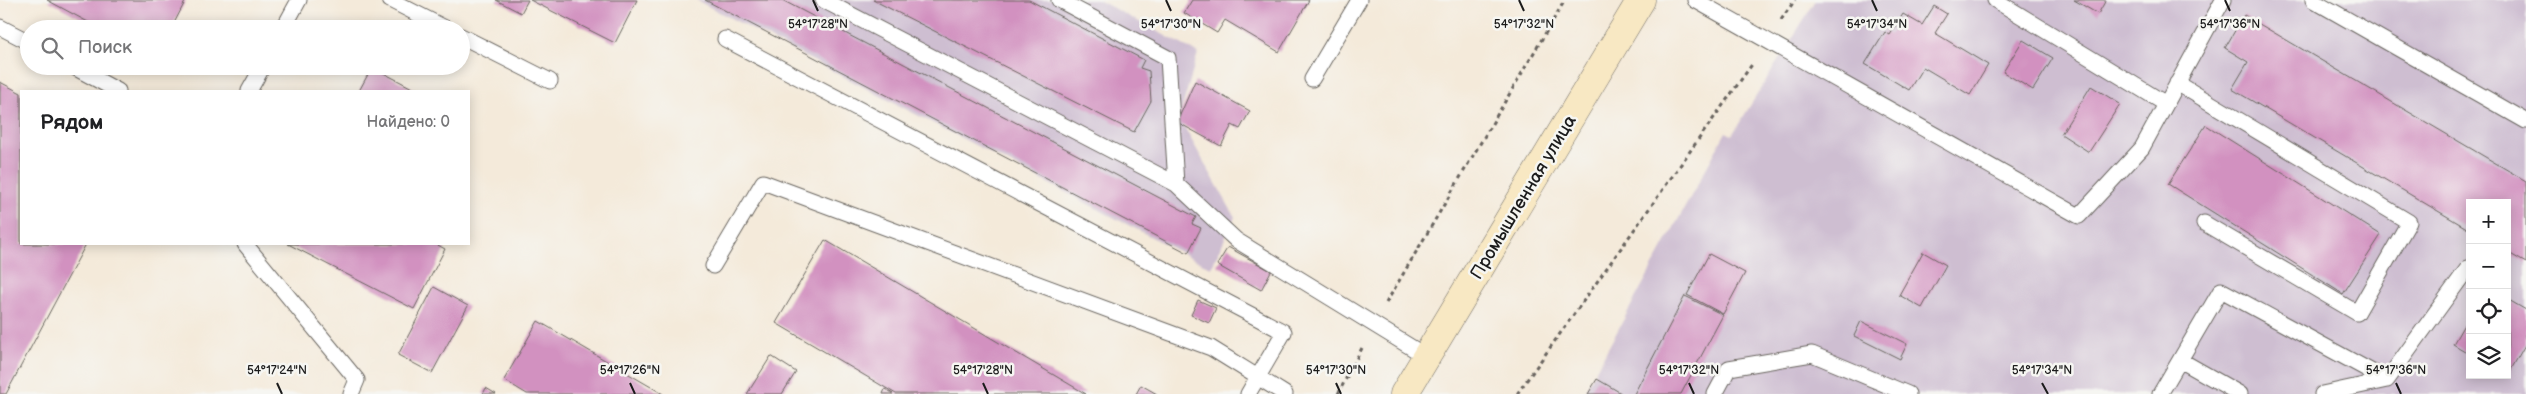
<!DOCTYPE html>
<html lang="ru">
<meta charset="utf-8">
<style>
body{margin:0;font-family:"Balsamiq Sans",sans-serif;background:#f6f6f6;color:#202124}
.controls{position:absolute;right:15px;bottom:15px;display:grid;overflow:hidden;border-radius:0px;box-shadow:0 2px 12px #0003}
.controls button{width:45px;height:45px;display:grid;place-items:center;padding:0;border:0;border-bottom:1px solid #e0e0e0;background:#fff;color:#202124;font:25px sans-serif}
.list{margin:0;padding:0;list-style:none}
h2{display:flex;justify-content:space-between;align-items:center;height:65px;margin:0;padding:0 20px;font-size:21px}
h2 small{font-size:16px;font-weight:400;color:#757577}
.icon{flex:none;width:28px;height:28px;fill:none;stroke:currentColor;stroke-width:2;stroke-linecap:round;stroke-linejoin:round}
.map{position:relative;flex:none;width:2526px;height:394px;overflow:hidden}
.search{position:absolute;background:#fff;box-shadow:0 2px 12px #0003;left:20px;top:20px;width:450px;height:55px;display:flex;align-items:center;gap:12px;box-sizing:border-box;padding:0 18px;border-radius:28px;color:#757577;font-size:19px}
.panel{position:absolute;background:#fff;box-shadow:0 2px 12px #0003;left:20px;top:90px;width:450px;height:155px;border-radius:0px}
.map>svg:first-child{display:block}
.industrial{fill:#cebed1;fill-rule:evenodd}
.building{fill:#d291c0}
.lines{fill:none;stroke-linecap:round;stroke-linejoin:round}
.lane-casing{stroke:#68645e;stroke-width:17}
.secondary-casing{stroke:#68645e;stroke-width:29}
.path{stroke:#68645e;stroke-width:3;stroke-dasharray:4 4;stroke-linecap:butt}
.lane{stroke:#fff;stroke-width:15}
.secondary{stroke:#f8e8c3;stroke-width:28}
.ticks{fill:none;stroke:#1c1c1c;stroke-width:2}
.labels{text-anchor:middle;stroke-width:5;stroke-linejoin:round;paint-order:stroke}
.street-label{font-size:18px;fill:#1c1c1c;stroke:#f6f6f2}
.ticks-label{font-size:12px;text-anchor:middle;fill:#1c1c1c;stroke:#f6f6f2;stroke-width:5;stroke-linejoin:round;paint-order:stroke}
</style>
<div class="map">
<svg width="2526" height="394" viewBox="0 0 2526 394">
<rect width="100%" height="100%" fill="#f6f6f2"/>
<filter id="ink" filterUnits="userSpaceOnUse"><feTurbulence type="fractalNoise" baseFrequency=".02" numOctaves="2"/><feDisplacementMap in="SourceGraphic" scale="10" xChannelSelector="R" yChannelSelector="G"/><feConvolveMatrix kernelMatrix="1 2 1 2 8 2 1 2 1" color-interpolation-filters="sRGB"/></filter>
<filter id="wash" filterUnits="userSpaceOnUse"><feTurbulence type="fractalNoise" baseFrequency=".0096" numOctaves="4" result="noise"/><feDisplacementMap in="SourceGraphic" scale="20" xChannelSelector="R" yChannelSelector="G"/><feGaussianBlur stdDeviation="1.12" result="paint"/><feColorMatrix in="noise" values="0 0 0 0 0 0 0 0 0 0 0 0 0 0 0 0 0 1.4 0 .05"/><feComposite in="paint" operator="in"/></filter>
<g filter="url(#wash)">
<rect width="100%" height="100%" fill="#f4eada"/>
<!-- industrial -->
<path class="industrial" d="M696 0H1098L1198 53 1179 118 1235 217 1211 268Z
M1816 0H2526V394H1583L1726 132 1732 135ZM2470 203H2507V375H2470Z"/>
<g id="blocks">
<!-- building -->
<path class="building" d="M47 0H186L171 29H101Z
M496 0H528L521 13Z
M530 0H637L615 43Z
M705 0H782L1196 217 1192 224 1201 228 1188 253Z
M873 0H1029L1144 60 1140 68 1149 71 1151 101 1134 132Z
M1192 0H1309L1279 52 1225 20 1217 33 1184 13Z
M2074 0H2106L2098 14Z
M1934 6 1947 14 1935 33 1988 65 1970 95 1923 67 1909 90 1865 64 1885 32 1890 35 1903 14 1922 25Z
M2244 15 2526 181V263L2507 252V203H2470V230L2232 89 2248 62 2225 48Z
M2023 40 2053 58 2033 90 2003 72Z
M372 67 418 91H359Z
M1195 81 1250 111 1240 129 1232 125 1221 146 1177 122Z
M0 82 21 93V244H86L6 394H0Z
M2091 86 2120 104 2089 152 2061 134Z
M2206 125 2381 235 2343 294 2168 184Z
M825 240 1086 394H896L776 323Z
M288 244H436L445 249 414 309Z
M1228 247 1271 271 1261 290 1217 265Z
M1923 252 1946 265 1922 308 1899 295Z
M1709 254 1745 273 1723 314 1687 295Z
M434 287 468 306 432 373 398 355Z
M1685 296 1723 315 1681 394H1634Z
M2507 299 2526 310V343L2508 375Z
M1198 300 1216 308 1209 323 1191 315Z
M2470 314V354L2453 344Z
M538 321 663 394H527L504 380Z
M1861 321 1907 344 1900 359 1854 336Z
M771 356 796 372 782 394H747Z
M1597 379 1621 393 1620 394H1588Z
M1141 385 1157 394H1136Z
M486 388 496 394H483Z
M885 389 893 394H883Z"/>
</g>
</g>
<g filter="url(#ink)">
<use href="#blocks" fill-opacity="0" stroke="#68645e" stroke-width="1"/>
<g class="lines">
<defs>
<path id="lane" d="M390 0 447 29
M823 0 1176 184 1236 240 1427 357
M1059 0 1168 58 1176 184
M1695 0 2079 216 2142 148 2223 0
M1995 0 2166 104
M2313 0 2526 121
M0 27 29 42
M283 29 299 0
M461 36 550 81
M725 39 1284 332 1248 394
M72 66 118 91
M1312 79 1359 0
M2177 83 2409 222 2357 313 2204 223
M249 91 263 66
M245 244 357 380 351 394
M713 266 763 182 1211 348 1285 394
M2180 360 2240 394
M1715 394 1729 368 1812 354 1908 394
M2160 394 2221 290 2387 380
M2322 394 2387 380 2468 268"/>
<path id="secondary" d="M1404 394 1641 0"/>
</defs>
<!-- lane casing -->
<use href="#lane" class="lane-casing"/>
<!-- secondary casing -->
<use href="#secondary" class="secondary-casing"/>
<!-- path -->
<path class="path" d="M1781 20 1795 0
M1386 303 1565 0
M1338 394 1362 348
M1517 394 1753 63"/>
<!-- lane -->
<use href="#lane" class="lane"/>
<!-- secondary -->
<use href="#secondary" class="secondary"/>
</g>
</g>
<!-- ticks -->
<path class="ticks" d="M813 0 818 11M1166 0 1171 11M1519 0 1524 11M1872 0 1877 11M2225 0 2230 11M277 383 282 394M630 383 635 394M983 383 988 394M1336 383 1341 394M1689 383 1694 394M2042 383 2048 394M2396 383 2401 394"/>
<g class="labels">
<!-- street labels -->
<g class="street-label">
<text transform="translate(1523 197) rotate(-59)" y="6">Промышленная улица</text>
</g>
</g>
<g class="ticks-label">
<text x="1171" y="28">54°17'30"N</text>
<text x="1524" y="28">54°17'32"N</text>
<text x="1877" y="28">54°17'34"N</text>
<text x="2230" y="28">54°17'36"N</text>
<text x="818" y="28">54°17'28"N</text>
<text x="277" y="374">54°17'24"N</text>
<text x="630" y="374">54°17'26"N</text>
<text x="983" y="374">54°17'28"N</text>
<text x="1336" y="374">54°17'30"N</text>
<text x="1689" y="374">54°17'32"N</text>
<text x="2042" y="374">54°17'34"N</text>
<text x="2396" y="374">54°17'36"N</text>
</g>
</svg>
<div class="controls">
<button>+</button>
<button>−</button>
<button><svg class="icon" aria-label="locate" viewBox="0 0 24 24"><circle cx="12" cy="12" r="6"/><path d="M12 2v4M12 18v4M2 12h4M18 12h4"/></svg></button>
<button><svg class="icon" aria-label="layers" viewBox="0 0 24 24"><path d="M12 4l9 5-9 5-9-5zM3 14l9 5 9-5"/></svg></button>
</div>
<div class="search"><svg class="icon" aria-label="search" viewBox="0 0 24 24"><circle cx="10" cy="10" r="6"/><path d="M15 15l6 6"/></svg>Поиск</div>
<section class="panel">
<h2>Рядом<small>Найдено: 0</small></h2>
<ul class="list">
</ul>
</section>
</div>
